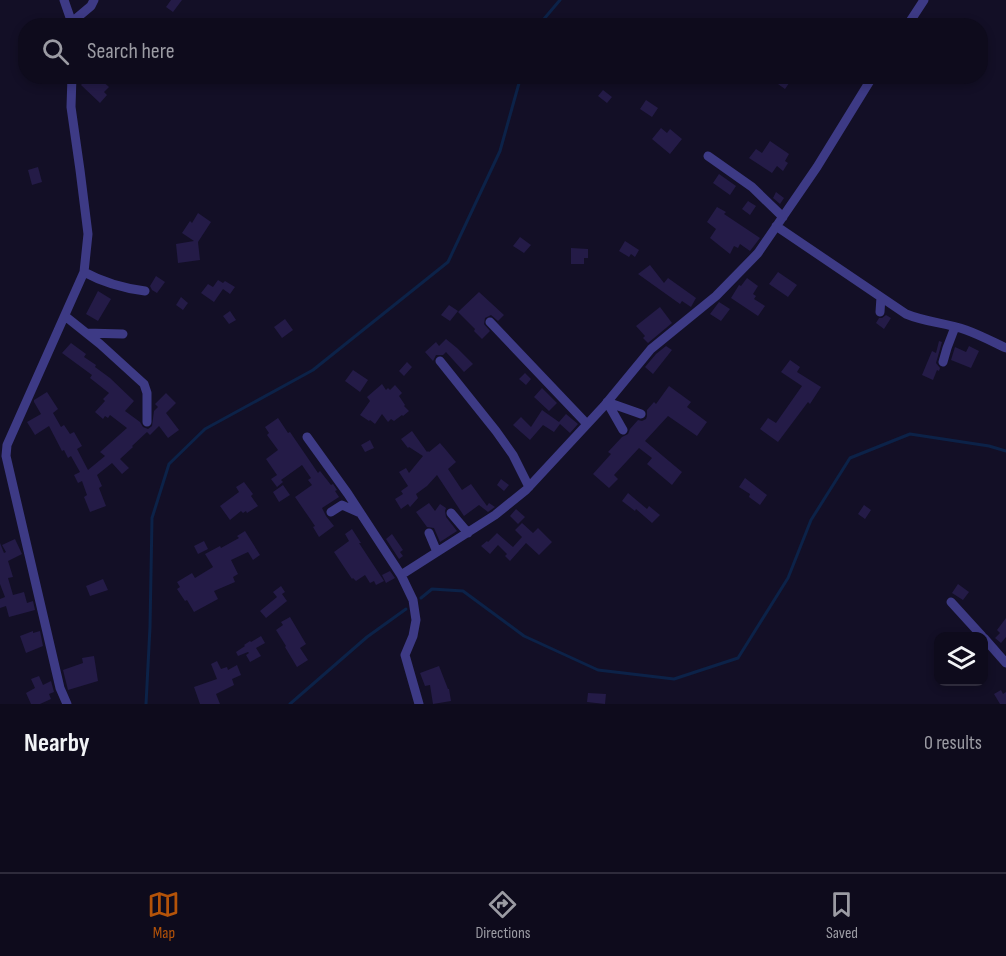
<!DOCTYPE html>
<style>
body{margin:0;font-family:"Sofia Sans Condensed",sans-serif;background:#171425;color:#f1f3f6}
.controls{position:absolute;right:18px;bottom:18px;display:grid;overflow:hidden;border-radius:12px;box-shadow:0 3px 9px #0003}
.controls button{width:54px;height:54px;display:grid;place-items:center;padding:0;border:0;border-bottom:2px solid #2e2b3b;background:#0e0b1c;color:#f1f3f6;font:30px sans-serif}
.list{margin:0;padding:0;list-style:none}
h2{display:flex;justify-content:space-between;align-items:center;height:78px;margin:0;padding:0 24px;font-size:26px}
h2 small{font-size:20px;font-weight:400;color:#9b9ba3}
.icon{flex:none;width:33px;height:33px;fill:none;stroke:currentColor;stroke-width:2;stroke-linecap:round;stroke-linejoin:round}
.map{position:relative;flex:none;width:1006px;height:704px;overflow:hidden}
.search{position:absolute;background:#0e0b1c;box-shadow:0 3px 9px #0003;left:18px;right:18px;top:18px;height:66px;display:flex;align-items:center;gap:15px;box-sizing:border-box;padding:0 21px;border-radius:24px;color:#9b9ba3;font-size:22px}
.sheet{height:168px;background:#0e0b1c}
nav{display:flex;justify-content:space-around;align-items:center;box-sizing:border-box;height:84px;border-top:2px solid #2e2b3b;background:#0e0b1c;font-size:16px;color:#9b9ba3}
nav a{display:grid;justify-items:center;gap:3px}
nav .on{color:#b45309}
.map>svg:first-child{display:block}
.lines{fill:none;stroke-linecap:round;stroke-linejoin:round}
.stream{stroke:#0c2248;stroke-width:3}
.building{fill:#241b47}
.minor{stroke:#3d3a85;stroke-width:9}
</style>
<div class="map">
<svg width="1006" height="704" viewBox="0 0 1006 704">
<rect width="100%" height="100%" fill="#130f26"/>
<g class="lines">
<!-- stream -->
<path class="stream" d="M538 26 560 0
M421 598 432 589 463 591 524 636 598 670 674 679 738 658 788 578 811 520 850 458 910 434 989 446 1006 451
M146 704 150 627 152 518 169 464 205 429 313 370 448 262 500 151 521 76
M290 704 367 637 406 609"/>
</g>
<!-- building -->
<path class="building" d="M171 0H182L173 12 166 7Z
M89 76 97 83 100 79 109 87 104 92 107 95 100 103 81 85Z
M783 76H794L785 89 778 84Z
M603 90 612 97 607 103 598 96Z
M646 100 658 108 652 117 640 109Z
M661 128 667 133 670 129 682 139 670 154 652 139Z
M770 141 789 154 785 161 788 163 783 171 777 166 772 173 749 158 756 149 762 153Z
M38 167 42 182 32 185 28 170Z
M719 174 736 186 730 195 713 183Z
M776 192 784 198 780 204 773 198Z
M748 201 756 206 750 215 742 209Z
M717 207 726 212 724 214 760 238 750 251 740 244 738 248 734 246 730 254 710 238 716 229 707 222Z
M198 213 211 222 198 242 200 260 178 263 176 244 194 241 182 233 190 221 192 223Z
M520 237 531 245 524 253 513 246Z
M625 241 639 250 635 257 631 254 629 257 619 251Z
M571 248 588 249V258H584V264H571Z
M650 265 664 283 668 278 696 298 691 307 682 301 680 304 638 274Z
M778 272 797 285 788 297 769 284Z
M156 276 165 282 157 293 152 290 150 286Z
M747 278 758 286 753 294 756 296 754 299 765 306 758 316 731 298 739 285 741 286Z
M218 280 223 283 225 281 235 287 230 294 223 289 214 302 201 293 208 284 213 287Z
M98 291 111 299 98 321 86 314Z
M479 292 504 315 498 321 491 315 485 318 484 324 490 331 482 339 474 331 475 329 458 312Z
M181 297 188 303 183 310 176 305Z
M719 302 730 309 721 321 710 314Z
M449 305 458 311 450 321 441 315Z
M660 307 672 323 648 343 643 338 645 336 636 326Z
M230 311 236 320 229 324 223 316Z
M886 315 891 318 884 329 876 323 879 318H882Z
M285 319 293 330 282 338 274 327Z
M446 339 457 348 473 364 464 372 446 352 443 355H436L433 361 425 352 436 342 439 346Z
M939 341 942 342 936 363 940 368 939 371 937 370 933 380 922 375 932 351 936 353Z
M71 343 86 354 84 357 96 365 95 367 110 378 134 401 125 411 140 422 143 427 148 429 152 426 154 411 158 407 155 404 166 393 176 403 166 413 179 430 168 438 159 426 150 435 147 432 132 446 133 447 120 459 129 468 122 474 112 463 97 475 102 486 99 488 106 506 90 512 84 497 87 495 82 481 78 483 74 475 80 472 71 456 68 458 64 450 62 451 49 426 35 435 27 422 41 414 34 402V400L47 392 58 409 53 413 61 427 64 425 70 434 74 432 82 446 77 449 88 470 105 456 100 452 127 428 110 415 108 418 105 416 103 419 95 412 105 401 103 399 109 393 90 378 92 375 62 353Z
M666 346 672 350 653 374 645 367 656 354Z
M969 346 979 351 971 368 951 360 955 347 966 352Z
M790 360 800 367 797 372 821 387 810 404 808 402 778 442 760 429 768 418 776 423 802 386 781 372Z
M407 362 412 367 404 376 399 371Z
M353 370 368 380 360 392 345 381Z
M525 373 531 379 526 385 519 379Z
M382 384 386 390 388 388 390 390 395 385 402 393 399 396 405 405 404 406 409 411 403 416 402 415 394 421 391 419 388 422 382 414 375 424 370 420 369 421 360 415 370 401 367 397Z
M669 386 691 402 687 407 707 422 697 436 668 416 645 441 682 472 672 485 647 464 652 458 639 448 614 475 618 479 609 488 593 474 611 454 608 452 622 437 628 434 630 429 638 420 642 421 646 419 647 416V410L654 402 656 404Z
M542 388 557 403 549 411 534 397Z
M542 410 559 422 566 414 578 424 570 433 560 424 554 432 543 425 530 440 513 425 521 417 531 427Z
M278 418 288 433 290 432 318 473 320 471 331 485 333 484 337 490 335 491 339 497 322 508 326 516 334 526 319 537 313 527 315 526 295 497 312 485 308 480 311 478 302 465 281 480 283 482 277 487 271 479 277 475 266 459 278 450 267 435 269 433 265 427Z
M412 431 427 452 428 451 429 452 440 443 446 450 456 462 448 469 462 490 471 484 487 506 489 503 495 507 488 512 479 505 464 516 437 475 427 486 416 494 418 498 410 507 408 504 401 509 395 499 403 494 401 491 408 486 399 472 406 468 409 473 423 456 409 447 408 448 401 439Z
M370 440 374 448 365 452 361 445Z
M745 478 767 495 760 505 749 497 750 494 739 487Z
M501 479 509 485 504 491 497 485Z
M244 482 253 494 251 496 258 506 247 513 246 511 243 513 241 511 230 520 220 506 239 492 236 487Z
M283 485 290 495 279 502 273 492Z
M628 493 647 509 649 506 660 515 652 523 636 509 635 511 622 501Z
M429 503 435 511 440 504 446 508 445 511 446 517 457 531 440 542 434 528 427 527 416 512Z
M864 505 871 510 865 519 858 514Z
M516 509 525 517 518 524 510 516Z
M522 523 533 533 538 528 552 542 539 555 526 543 510 561 505 556 507 554 498 545 490 554 481 546 487 541 488 542 497 533 513 547 522 537 515 530Z
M352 529 361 543H359L384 581 376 585 374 581 370 583 365 575 356 581 353 578 352 579 334 552 349 541 345 534Z
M245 531 260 555 253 560 248 552 231 560 238 574 233 577 235 582 214 591 218 599 194 612 187 600 185 601 177 589 180 587 177 582 192 573 195 578 213 567 205 554 220 546 221 548 239 538 237 536Z
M392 534 403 550 400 552 403 556 399 559 386 539Z
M15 539 22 554 8 561 13 577 8 578 13 595 24 592 27 603 33 601 35 610 9 617 6 606 0 608V599L5 597 0 584V543L4 553 6 552 2 545Z
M204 541 208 549 198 554 194 546Z
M390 571 395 578 386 583 382 575Z
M103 579 108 590 90 596 86 586Z
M958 584 969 592 963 600 952 593Z
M281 586 285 592 282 594 287 601 266 618 260 611 277 597 273 592Z
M290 617 306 644 300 648 308 660 297 667 285 647 286 646 276 630 283 625 281 622Z
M1006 618V637L1001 643 995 638 1000 633 997 630Z
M33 631V633L40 631 43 646 26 653 20 636Z
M261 636 265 643 256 648 261 656 250 662 246 655 249 653 248 652 238 656 236 652 245 646 244 645 250 641 251 642Z
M94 656 98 681 68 690 63 670 83 663 82 658Z
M217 661 221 669 227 667 228 670 237 665 241 675 232 679 234 685 216 694 220 704H200L194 687 217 679 211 664Z
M439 666 448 689H449L451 701 433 704 430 685 425 686 420 673Z
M39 676 43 685 51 681 54 692 49 694 51 699 40 704H31L26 693 35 688 31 679Z
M1001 690 1003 694 1006 692V704H1000L994 694Z
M588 693 606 694 605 704 587 702Z"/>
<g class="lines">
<!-- minor -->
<path class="minor" d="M64 0 73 26
M72 22 91 6 94 0
M907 26 924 0
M708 156 752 187 783 217
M776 226 906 314C925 322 946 323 966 330 980 335 993 342 1006 348
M84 272C104 283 122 288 145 291
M880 312 881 297
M65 316 100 344 144 384 147 393V422
M490 322 587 424
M86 333 123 334
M440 361 496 431 513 455 529 487
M943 362 947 348 955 327
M623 430 607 402 641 414
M307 437 348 494 401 575
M331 512 342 505 360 513
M451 513 468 533
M429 533 437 552
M951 602 982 636
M984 638 1006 663
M67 704 60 688 6 456 7 445 84 272 88 234 80 170 71 107 72 76
M419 704 405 655 413 636 416 620 413 600 401 575 495 515 526 490 604 406 651 349 716 296 758 253 817 167 873 76"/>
</g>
</svg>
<div class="controls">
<button><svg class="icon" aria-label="layers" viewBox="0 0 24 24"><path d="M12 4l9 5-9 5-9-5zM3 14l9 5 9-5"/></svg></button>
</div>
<div class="search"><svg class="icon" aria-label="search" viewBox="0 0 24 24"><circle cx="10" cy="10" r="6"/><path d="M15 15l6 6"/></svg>Search here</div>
</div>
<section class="sheet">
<h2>Nearby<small>0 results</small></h2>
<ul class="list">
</ul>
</section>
<nav>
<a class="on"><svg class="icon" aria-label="map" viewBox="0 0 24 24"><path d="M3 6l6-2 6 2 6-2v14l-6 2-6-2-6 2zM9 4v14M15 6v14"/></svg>Map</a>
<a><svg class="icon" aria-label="directions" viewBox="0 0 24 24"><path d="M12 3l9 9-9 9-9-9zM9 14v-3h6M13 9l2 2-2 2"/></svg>Directions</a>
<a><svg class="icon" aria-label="saved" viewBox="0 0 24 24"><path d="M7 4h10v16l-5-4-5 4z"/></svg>Saved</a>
</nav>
